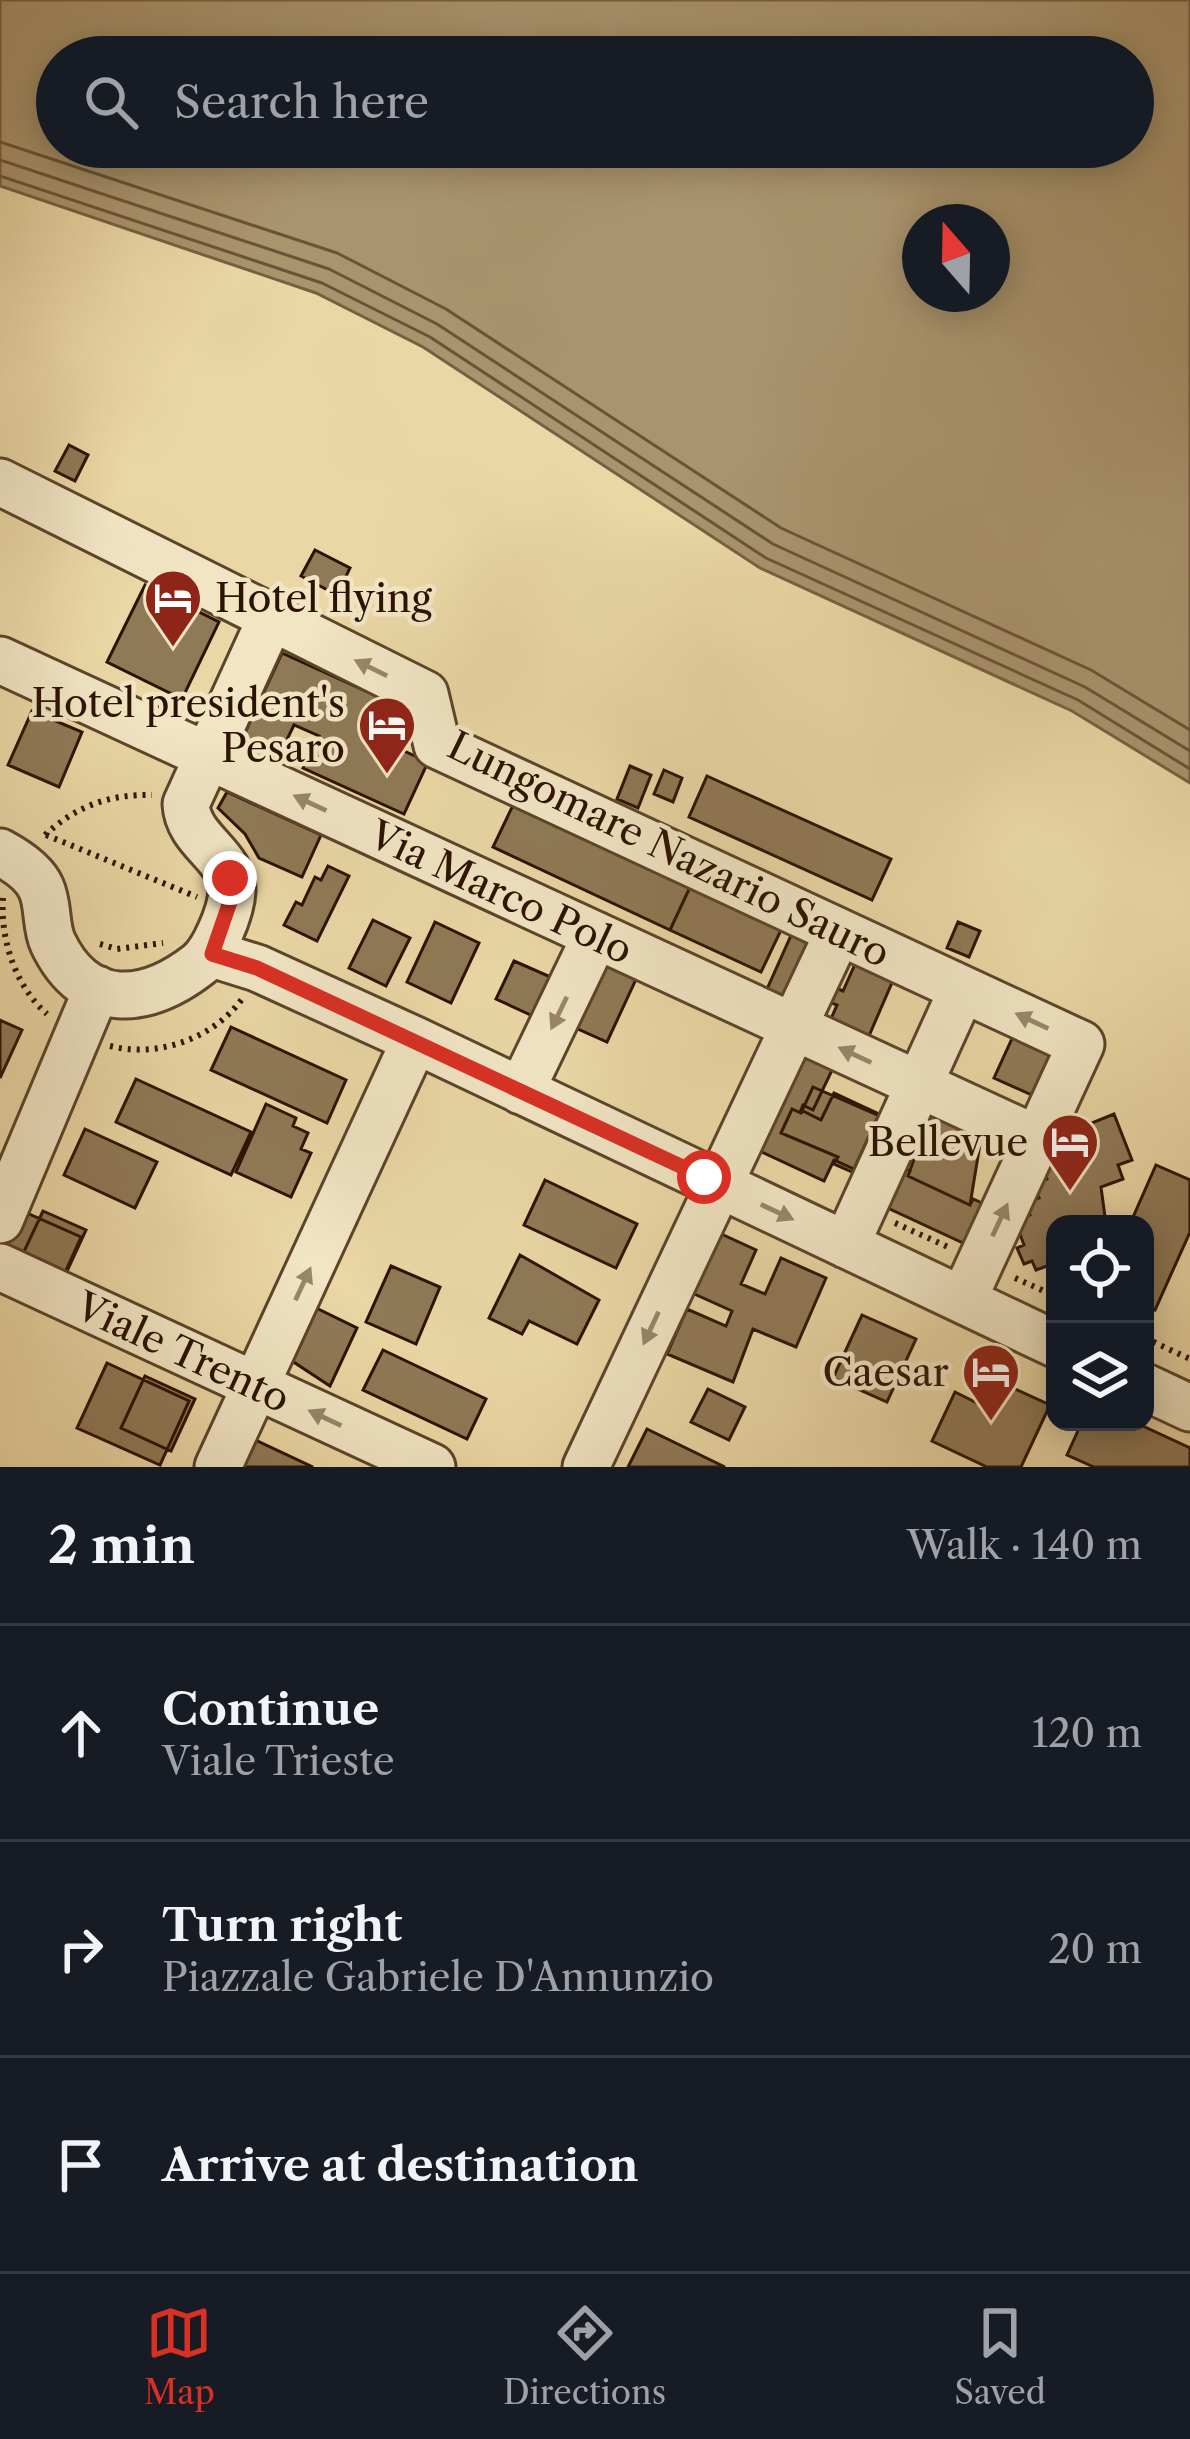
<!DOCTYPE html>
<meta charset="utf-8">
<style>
body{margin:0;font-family:"Libre Caslon Text",serif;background:#242831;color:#f1f3f6}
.controls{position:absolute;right:36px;bottom:36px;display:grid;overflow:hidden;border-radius:24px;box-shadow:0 6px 30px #0003}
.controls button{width:108px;height:108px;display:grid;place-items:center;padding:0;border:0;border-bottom:3px solid #363941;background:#171b24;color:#f1f3f6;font:60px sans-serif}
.compass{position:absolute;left:902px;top:204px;width:108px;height:108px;border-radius:50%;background:#171b24;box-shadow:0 6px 30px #0003;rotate:340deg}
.stop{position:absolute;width:36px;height:36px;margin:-27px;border:9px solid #d93025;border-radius:50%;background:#fff}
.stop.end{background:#d93025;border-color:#fff;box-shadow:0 3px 12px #0008}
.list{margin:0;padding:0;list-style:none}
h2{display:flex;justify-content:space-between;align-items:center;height:156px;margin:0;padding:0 48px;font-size:51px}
h2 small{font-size:39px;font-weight:400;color:#9ea1a6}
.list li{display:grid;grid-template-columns:78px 1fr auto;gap:36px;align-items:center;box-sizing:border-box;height:216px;padding:0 48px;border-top:3px solid #363941}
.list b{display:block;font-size:45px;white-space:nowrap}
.list p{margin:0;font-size:39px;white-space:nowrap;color:#9ea1a6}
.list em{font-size:39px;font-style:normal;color:#9ea1a6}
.icon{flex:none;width:66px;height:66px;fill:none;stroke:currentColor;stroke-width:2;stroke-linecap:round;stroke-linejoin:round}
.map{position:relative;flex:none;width:1190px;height:1467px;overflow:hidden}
.search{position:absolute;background:#171b24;box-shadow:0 6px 30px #0003;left:36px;right:36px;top:36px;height:132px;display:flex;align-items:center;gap:30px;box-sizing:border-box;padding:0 42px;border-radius:66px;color:#9ea1a6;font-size:45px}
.sheet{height:804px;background:#171b24}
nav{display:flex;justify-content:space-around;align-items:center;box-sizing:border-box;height:168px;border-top:3px solid #363941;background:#171b24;font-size:33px;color:#9ea1a6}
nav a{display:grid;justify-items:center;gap:6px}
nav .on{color:#d93025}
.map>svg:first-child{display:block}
.water{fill:#a9946d;stroke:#776042;stroke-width:3;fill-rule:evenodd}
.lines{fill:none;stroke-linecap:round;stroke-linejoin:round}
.shore{stroke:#6a5437;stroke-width:3}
.building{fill:#8f7956;stroke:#2c1301;stroke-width:3}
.minor-casing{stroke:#5c442a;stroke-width:51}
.path{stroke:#2c1301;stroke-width:6;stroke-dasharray:3 6;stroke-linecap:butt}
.minor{stroke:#f1e5c4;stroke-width:45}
.oneway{fill:#98866c}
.route{stroke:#d93025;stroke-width:15}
.labels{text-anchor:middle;stroke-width:9;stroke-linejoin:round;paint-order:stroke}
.poi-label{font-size:39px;fill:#2c1301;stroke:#f1e5c4;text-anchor:end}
.street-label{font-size:39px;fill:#2c1301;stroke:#f1e5c4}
</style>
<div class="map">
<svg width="1190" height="1467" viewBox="0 0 1190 1467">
<rect width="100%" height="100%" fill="#ead7a5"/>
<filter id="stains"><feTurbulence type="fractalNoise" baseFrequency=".00167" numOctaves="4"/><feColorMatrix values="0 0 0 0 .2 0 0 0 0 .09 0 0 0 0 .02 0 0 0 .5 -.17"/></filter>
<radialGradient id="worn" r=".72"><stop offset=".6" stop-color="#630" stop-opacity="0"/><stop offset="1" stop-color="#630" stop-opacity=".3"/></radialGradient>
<!-- water -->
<path class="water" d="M0 0H1190V783L1072 711 760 568 423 347 316 293 0 186ZM57 57H1133V147H57ZM920 222H992V294H920Z"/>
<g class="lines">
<!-- shore -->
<path class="shore" d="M0 142 337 253 446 309 781 528 1091 670 1190 730
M0 160 329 269 437 324 773 544 1085 687 1190 751
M0 176 322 283 430 337 766 558 1078 700 1190 769"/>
</g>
<!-- building -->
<path class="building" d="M69 445 88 455 75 481 55 471Z
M315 550 350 568 337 595 301 576Z
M145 585 219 622 182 699 107 662Z
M282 653 383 699 367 734 428 762 404 814 303 768 319 736 294 725 279 756 242 739Z
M32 711 82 732 59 787 8 765Z
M630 766 651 775 638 808 617 799Z
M664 770 682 778 673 802 654 794Z
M707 776 891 859 872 900 689 817Z
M227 792 321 835 302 877 259 858 245 834 218 808Z
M515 801 691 885 670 930 493 847Z
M328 866 349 876 317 941 284 925 296 902 302 905 315 877 321 880Z
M691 885 782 928 761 972 670 930Z
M373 920 410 938 386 986 349 968Z
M435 922 479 943 451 1003 407 982Z
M958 922 980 931 969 957 947 948Z
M793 931 837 950 822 982 843 991 856 962 894 978 862 1052 824 1035 837 1005 814 996 759 1007Z
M600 958 638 975 607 1042 569 1025Z
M514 961 553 978 535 1017 496 999Z
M0 1020 22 1030 0 1078Z
M231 1027 346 1080 327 1123 211 1070Z
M1015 1032 1077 1061 1056 1106 994 1078Z
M790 1043 835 1064 813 1110 803 1105 801 1110 821 1120 834 1093 879 1114 854 1169 834 1160 824 1181 749 1146Z
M136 1079 251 1132 231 1175 116 1122Z
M813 1087 884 1118 877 1183 834 1164 838 1157 781 1133 792 1109 801 1113Z
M266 1104 296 1118 293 1126 308 1133 301 1149 311 1153 291 1197 236 1172Z
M932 1109 982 1132 970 1205 908 1176Z
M1114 1114 1132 1160 1118 1165 1123 1179 1101 1187 1105 1217 1093 1224H1055V1275L1047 1266 1036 1270 1032 1261 1024 1264 1017 1248 1024 1245 1015 1221 1030 1215 1025 1203 1039 1198 1033 1185 1047 1179 1042 1167 1056 1161 1050 1147 1064 1141 1059 1128 1075 1121 1081 1137 1092 1133 1089 1124Z
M85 1129 157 1162 135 1208 64 1175Z
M896 1164 910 1171 908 1176 970 1205 973 1199 995 1209 976 1249 877 1203Z
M1156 1165 1190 1180V1232L1155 1310 1145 1306V1224H1130Z
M545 1180 637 1224 616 1268 524 1225Z
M0 1201 81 1237 59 1286 0 1259Z
M43 1211 86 1230 63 1280 20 1260Z
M717 1232 756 1250 741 1284 765 1294 781 1258 826 1278 796 1347 753 1329 733 1382 667 1354 687 1309 726 1326 732 1311 690 1292Z
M520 1255 599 1300 577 1344 529 1321 522 1334 489 1318Z
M391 1266 440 1287 416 1344 366 1322Z
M304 1302 357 1328 330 1386 289 1359Z
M862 1315 916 1339 887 1402 833 1378Z
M383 1350 486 1399 467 1439 363 1390Z
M107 1363 189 1401 160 1465 77 1428Z
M145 1376 195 1399 171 1451 121 1428Z
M987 1376 1050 1405 1021 1467H987L932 1441 955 1392 975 1402Z
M708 1389 745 1407 729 1440 691 1422Z
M1082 1422H1134L1190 1448V1467H1094L1067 1455Z
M647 1429 725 1467H628Z
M253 1439 313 1467H240Z"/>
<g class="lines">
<defs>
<path id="minor" d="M0 482 425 694 437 745 1081 1044 963 1300
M0 660 1037 1139
M0 852C15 860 34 872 41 888 49 905 45 926 53 943 86 1012 146 1005 198 965 214 953 231 912 232 891 233 855 188 842 186 804L270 620
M212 954 257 968 415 1040 1055 1344
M521 1091 596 935
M0 1220 97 989
M846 1245 962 990
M0 1267 432 1467
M1145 1387 1190 1408
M218 1467 415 1040
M586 1467 838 933"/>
</defs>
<!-- minor casing -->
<use href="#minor" class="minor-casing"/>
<!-- path -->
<path class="path" d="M45 835C76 806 110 794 152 795
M46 835 197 897
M3 898C0 940 16 987 47 1014
M100 944 117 949 163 943
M110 1046C157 1058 213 1039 242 999
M895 1223 948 1247
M1015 1278 1055 1296
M1145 1338 1190 1359"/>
<!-- minor -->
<use href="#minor" class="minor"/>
</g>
<!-- one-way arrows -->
<defs><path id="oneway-solid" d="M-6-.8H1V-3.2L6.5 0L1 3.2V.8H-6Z" transform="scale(3)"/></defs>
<g class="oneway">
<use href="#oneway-solid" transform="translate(371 668) rotate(-154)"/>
<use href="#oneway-solid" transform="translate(310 803) rotate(-155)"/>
<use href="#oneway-solid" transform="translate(559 1013) rotate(116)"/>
<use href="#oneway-solid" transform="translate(1032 1021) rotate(-155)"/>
<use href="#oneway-solid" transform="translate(855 1055) rotate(-155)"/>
<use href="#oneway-solid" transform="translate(777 1212) rotate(25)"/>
<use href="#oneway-solid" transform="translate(1000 1220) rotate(-65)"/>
<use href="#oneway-solid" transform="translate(303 1284) rotate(-65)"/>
<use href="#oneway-solid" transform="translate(651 1328) rotate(115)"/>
<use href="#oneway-solid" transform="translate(325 1418) rotate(-155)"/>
</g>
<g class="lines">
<!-- route -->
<path class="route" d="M230 878 232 896 212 954 257 968 704 1177"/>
</g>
<!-- icons -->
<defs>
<symbol id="hotel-pin" viewBox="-11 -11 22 30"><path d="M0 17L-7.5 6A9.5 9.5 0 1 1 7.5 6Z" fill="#8f2418" stroke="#f1e5c4"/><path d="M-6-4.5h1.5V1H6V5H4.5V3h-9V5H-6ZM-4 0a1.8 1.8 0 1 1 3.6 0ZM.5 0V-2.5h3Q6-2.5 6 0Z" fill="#fff"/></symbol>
</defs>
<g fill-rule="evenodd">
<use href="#hotel-pin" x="140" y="565" width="66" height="90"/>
<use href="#hotel-pin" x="354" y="692" width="66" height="90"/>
<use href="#hotel-pin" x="1037" y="1109" width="66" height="90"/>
<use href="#hotel-pin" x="958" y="1339" width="66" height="90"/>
</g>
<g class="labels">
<!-- poi labels -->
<g class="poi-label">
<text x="215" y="612" text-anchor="start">Hotel flying</text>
<text x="345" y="717">Hotel president's<tspan x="345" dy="45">Pesaro</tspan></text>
<text x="1028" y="1156">Bellevue</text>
<text x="949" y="1386">Caesar</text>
</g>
<!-- street labels -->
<g class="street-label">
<text transform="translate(669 849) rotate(26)" y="14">Lungomare Nazario Sauro</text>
<text transform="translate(501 892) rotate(25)" y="14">Via Marco Polo</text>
<text transform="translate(183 1352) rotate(25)" y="14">Viale Trento</text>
</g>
</g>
<rect width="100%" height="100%" filter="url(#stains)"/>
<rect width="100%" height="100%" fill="url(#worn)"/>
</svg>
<div class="controls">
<button><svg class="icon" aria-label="locate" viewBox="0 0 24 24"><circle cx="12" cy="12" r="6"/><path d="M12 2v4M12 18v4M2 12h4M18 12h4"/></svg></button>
<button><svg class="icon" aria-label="layers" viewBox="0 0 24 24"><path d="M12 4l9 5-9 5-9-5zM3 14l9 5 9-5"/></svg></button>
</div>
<svg class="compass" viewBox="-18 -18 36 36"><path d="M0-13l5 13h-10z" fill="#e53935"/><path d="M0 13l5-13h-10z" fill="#9ea1a6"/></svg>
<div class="stop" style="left:704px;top:1177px"></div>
<div class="stop end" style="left:230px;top:878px"></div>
<div class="search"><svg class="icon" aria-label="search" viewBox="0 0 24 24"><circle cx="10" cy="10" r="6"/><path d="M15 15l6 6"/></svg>Search here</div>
</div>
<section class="sheet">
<h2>2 min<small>Walk · 140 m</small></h2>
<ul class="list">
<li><svg class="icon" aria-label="ahead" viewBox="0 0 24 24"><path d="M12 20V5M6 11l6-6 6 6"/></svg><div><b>Continue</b><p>Viale Trieste</p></div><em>120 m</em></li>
<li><svg class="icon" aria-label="right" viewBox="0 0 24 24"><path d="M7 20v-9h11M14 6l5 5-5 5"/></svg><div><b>Turn right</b><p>Piazzale Gabriele D'Annunzio</p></div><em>20 m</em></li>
<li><svg class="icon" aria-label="arrive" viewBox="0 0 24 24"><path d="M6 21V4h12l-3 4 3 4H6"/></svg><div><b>Arrive at destination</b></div></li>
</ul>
</section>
<nav>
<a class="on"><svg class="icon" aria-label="map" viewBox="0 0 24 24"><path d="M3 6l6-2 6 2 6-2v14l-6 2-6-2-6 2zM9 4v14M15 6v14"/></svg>Map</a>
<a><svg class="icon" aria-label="directions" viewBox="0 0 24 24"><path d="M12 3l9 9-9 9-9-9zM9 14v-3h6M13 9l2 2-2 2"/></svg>Directions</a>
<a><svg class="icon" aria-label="saved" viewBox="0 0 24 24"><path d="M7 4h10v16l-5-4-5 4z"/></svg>Saved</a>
</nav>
